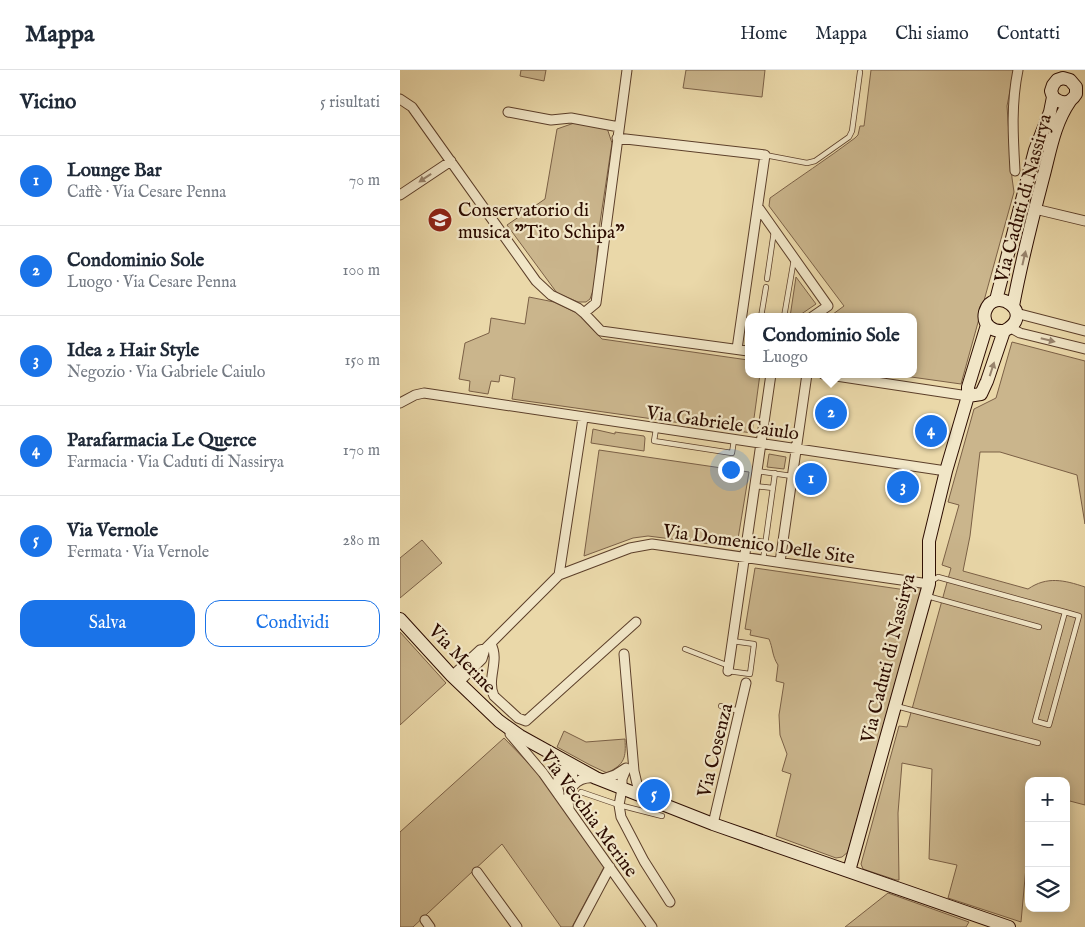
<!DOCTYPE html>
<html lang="it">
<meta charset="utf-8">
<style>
body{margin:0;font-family:"IM FELL English",serif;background:#f2f2f3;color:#1f2937}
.controls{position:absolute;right:15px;bottom:15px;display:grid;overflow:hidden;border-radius:10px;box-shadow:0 2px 12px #0003}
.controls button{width:45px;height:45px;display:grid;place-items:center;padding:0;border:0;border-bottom:1px solid #e0e1e3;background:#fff;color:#1f2937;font:25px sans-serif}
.you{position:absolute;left:330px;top:399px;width:18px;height:18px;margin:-12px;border:4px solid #fff;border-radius:50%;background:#1a73e8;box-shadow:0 0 0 8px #1a73e833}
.badge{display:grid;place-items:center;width:32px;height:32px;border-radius:50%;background:#1a73e8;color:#fff;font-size:16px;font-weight:700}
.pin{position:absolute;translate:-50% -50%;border:2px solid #fff;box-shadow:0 1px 5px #0006}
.popup{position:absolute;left:345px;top:243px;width:172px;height:65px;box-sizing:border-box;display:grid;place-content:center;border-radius:10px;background:#fff;filter:drop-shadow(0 1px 4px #0005);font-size:16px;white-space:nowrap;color:#747a83}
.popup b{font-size:19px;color:#1f2937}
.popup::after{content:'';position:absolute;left:50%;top:100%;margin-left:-10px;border:10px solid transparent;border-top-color:#fff}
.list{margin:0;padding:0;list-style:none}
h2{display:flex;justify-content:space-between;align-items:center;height:65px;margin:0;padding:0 20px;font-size:21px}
h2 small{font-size:16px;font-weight:400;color:#747a83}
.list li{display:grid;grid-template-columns:32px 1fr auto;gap:15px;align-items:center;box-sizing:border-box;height:90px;padding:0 20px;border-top:1px solid #e0e1e3}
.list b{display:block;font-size:19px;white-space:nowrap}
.list p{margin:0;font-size:16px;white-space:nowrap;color:#747a83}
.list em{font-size:16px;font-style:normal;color:#747a83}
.actions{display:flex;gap:10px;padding:15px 20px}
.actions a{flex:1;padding:11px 0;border:1px solid #1a73e8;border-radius:15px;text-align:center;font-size:18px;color:#1a73e8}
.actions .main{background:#1a73e8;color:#fff}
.icon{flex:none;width:28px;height:28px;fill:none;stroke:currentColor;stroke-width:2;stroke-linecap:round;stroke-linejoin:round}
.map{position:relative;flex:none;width:685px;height:857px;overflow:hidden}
header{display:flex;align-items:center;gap:30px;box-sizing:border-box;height:70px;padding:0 25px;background:#fff;border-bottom:1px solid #e0e1e3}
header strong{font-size:24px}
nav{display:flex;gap:28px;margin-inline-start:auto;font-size:18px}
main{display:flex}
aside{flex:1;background:#fff}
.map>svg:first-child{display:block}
.green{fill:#cab58c;stroke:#7b6046}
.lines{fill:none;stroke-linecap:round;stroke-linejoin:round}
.lane-casing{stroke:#5c3f2a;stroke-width:6}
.street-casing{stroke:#5c3f2a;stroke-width:11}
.secondary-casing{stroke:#2c0c00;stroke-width:14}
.lane{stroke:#f1e6c7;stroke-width:4.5}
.street{stroke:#f1e6c7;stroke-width:9}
.secondary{stroke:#f1e6c7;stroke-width:12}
.oneway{fill:#98846d}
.labels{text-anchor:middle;stroke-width:4.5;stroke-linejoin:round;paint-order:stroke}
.street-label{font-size:19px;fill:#2c0c00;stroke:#f1e6c7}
.poi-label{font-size:19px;fill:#2c0c00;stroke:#f1e6c7;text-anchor:start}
</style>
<header>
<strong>Mappa</strong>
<nav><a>Home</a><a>Mappa</a><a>Chi siamo</a><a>Contatti</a></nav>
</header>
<main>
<aside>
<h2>Vicino<small>5 risultati</small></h2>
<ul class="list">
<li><span class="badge">1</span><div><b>Lounge Bar</b><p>Caffè · Via Cesare Penna</p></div><em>70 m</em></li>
<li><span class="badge">2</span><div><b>Condominio Sole</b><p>Luogo · Via Cesare Penna</p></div><em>100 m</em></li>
<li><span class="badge">3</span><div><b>Idea 2 Hair Style</b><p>Negozio · Via Gabriele Caiulo</p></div><em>150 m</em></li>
<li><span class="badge">4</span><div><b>Parafarmacia Le Querce</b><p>Farmacia · Via Caduti di Nassirya</p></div><em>170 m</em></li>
<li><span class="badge">5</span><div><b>Via Vernole</b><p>Fermata · Via Vernole</p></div><em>280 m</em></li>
</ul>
<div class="actions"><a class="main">Salva</a><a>Condividi</a></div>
</aside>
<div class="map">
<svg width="685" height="857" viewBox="0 0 685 857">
<rect width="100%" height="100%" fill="#ead8a9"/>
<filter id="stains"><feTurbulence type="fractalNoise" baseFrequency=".004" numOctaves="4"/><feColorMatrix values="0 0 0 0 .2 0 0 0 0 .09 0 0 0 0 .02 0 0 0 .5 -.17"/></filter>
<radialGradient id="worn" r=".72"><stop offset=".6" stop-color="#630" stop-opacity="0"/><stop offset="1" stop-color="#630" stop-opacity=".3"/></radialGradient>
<!-- green -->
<path class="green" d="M121 0H146L144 11 120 6Z
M286 0H365L362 27 283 18Z
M471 0H614L607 36 612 108 614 122 561 314 490 304H514V247H429L444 236 369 136 370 128C398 108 427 89 455 68L458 65 460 56H464Z
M177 52 207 58 212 73 199 159 195 215 190 229 186 232H178L157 223 107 155 145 129 157 59Z
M396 207 416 234 397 247H390Z
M129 227 154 232 177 243 202 269 348 290V304H360L352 363 112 329 115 308 100 305 99 312 91 311 88 324 69 321 70 311 59 309 65 273 89 263 91 248 125 254Z
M612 272 685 291V454L677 405 600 382H580L570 466 563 501 628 519C647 506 664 510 685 517V735L666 730V711H629V764L621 852 548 828 557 795 529 789 532 699 502 693 498 743 499 810H496L463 799 461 794 499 656 507 657 551 498 542 495 559 435 548 432 574 339 596 328Z
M193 359 215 364V362L244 366 245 368 244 381 191 373Z
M199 380 349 402 337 475 335 477 248 466 233 468 184 486Z
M369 384 386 387 384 399 367 397Z
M22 470 42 493 0 528V488Z
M355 498 506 520 508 516 522 518 448 782 442 787 436 788 376 766 391 704 382 701 387 684 380 665 379 645 384 613 376 611 378 595C372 586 373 578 369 569L350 565 351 560 345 559Z
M0 562 46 613 0 655Z
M164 661 186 672 225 669C226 688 225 694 207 703L190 695 157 677Z
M104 668 138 703 202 793 204 797 172 857H161L102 774 13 857H0V762Z
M488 823 569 852 566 857H445Z"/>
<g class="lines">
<defs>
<path id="lane" d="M365 85 407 93 415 91 449 67 452 61 460 2
M367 209 374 161
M361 247 366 217
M384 247 394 189
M341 252 348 253
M256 359 254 371 332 383 334 370
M356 401 392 406
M354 416 373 418
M348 470 365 472
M363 490 375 403
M532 511 538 507 665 542 635 651 649 655 679 546 665 542
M527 526 639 557
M285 579 329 596
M328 601 350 604 354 574 332 571
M321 636 339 641
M496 636 638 673
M181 722 219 735 262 746"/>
<path id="street" d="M227 0 196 233 184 243 201 261 348 281
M0 29 12 37 136 211 151 225 178 238 184 243
M108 42 151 50 171 48 219 57
M217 68 365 85 337 279
M615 101C613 66 611 34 618 0
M0 125 51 91
M358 137 428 236 412 247
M635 139 685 151
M616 243 685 261
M611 258 620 263 685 279
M423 304 568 326
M0 333 15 325 24 323 546 401
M380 492 407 304
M159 505 230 478 252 474 529 514
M91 574C100 591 86 609 94 626L118 648 126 651 236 552
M224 584 234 701 238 718 245 728
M328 601 371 304
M52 606 80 580 85 579
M59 612 82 589 85 579 159 505 183 348
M110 664 143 703 252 857
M226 699 222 709V719L219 735 221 747 244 791 270 832
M200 710 215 705 226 698
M159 723C155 709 159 703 170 694L173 703 171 716
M169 738C165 720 176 706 195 708
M313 754 346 613
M77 802 117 857
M25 850 30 857
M178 857 210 797"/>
<path id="secondary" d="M596 230 635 80 650 42 653 27 651 21 653 15 657 10 663 8 670 10 676 17V24C670 34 662 35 653 27
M613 236C621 193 632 150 643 108 650 82 654 54 670 31
M568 326 581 324 587 311 604 261C638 244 594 213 585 242 582 255 593 262 604 261
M0 549 52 606 99 651 120 666 196 708 313 754 609 857
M449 801 529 514V471L546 401 568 326V317L587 255"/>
</defs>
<!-- lane casing -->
<use href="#lane" class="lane-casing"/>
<!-- street casing -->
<use href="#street" class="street-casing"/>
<!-- secondary casing -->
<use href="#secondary" class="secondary-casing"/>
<!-- lane -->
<use href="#lane" class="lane"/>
<!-- street -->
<use href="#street" class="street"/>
<!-- secondary -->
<use href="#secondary" class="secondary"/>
</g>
<!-- one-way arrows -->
<defs><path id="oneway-solid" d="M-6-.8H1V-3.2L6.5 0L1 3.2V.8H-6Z" transform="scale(1.25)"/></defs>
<g class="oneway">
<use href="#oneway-solid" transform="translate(25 108) rotate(146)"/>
<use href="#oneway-solid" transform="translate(624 188) rotate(-77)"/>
<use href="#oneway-solid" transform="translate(648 270) rotate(14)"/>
<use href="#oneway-solid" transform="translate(592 299) rotate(-72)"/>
</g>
<!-- icons -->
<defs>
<symbol id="school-disc" viewBox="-11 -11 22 22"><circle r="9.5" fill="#8f2418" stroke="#f1e6c7"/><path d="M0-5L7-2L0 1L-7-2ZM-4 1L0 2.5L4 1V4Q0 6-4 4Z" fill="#fff"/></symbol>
</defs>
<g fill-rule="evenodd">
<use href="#school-disc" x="26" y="136" width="28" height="28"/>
</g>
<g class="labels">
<!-- street labels -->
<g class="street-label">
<text transform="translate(622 128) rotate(-75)" y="7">Via Caduti di Nassirya</text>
<text transform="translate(323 352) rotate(8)" y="7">Via Gabriele Caiulo</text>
<text transform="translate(359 473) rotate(8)" y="7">Via Domenico Delle Site</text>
<text transform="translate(63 588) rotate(46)" y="7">Via Merine</text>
<text transform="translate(487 588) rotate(-76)" y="7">Via Caduti di Nassirya</text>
<text transform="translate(314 680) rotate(-76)" y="7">Via Cosenza</text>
<text transform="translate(190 743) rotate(54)" y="7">Via Vecchia Merine</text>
</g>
<!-- poi labels -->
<g class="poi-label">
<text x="58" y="146">Conservatorio di<tspan x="58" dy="22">musica "Tito Schipa"</tspan></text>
</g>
</g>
<rect width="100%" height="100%" filter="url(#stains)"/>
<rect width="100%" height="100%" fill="url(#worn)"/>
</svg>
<div class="controls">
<button>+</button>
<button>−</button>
<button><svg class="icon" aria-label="layers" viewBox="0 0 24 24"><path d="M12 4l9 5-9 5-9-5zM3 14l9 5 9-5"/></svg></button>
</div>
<div class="you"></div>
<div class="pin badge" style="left:411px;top:409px">1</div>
<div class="pin badge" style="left:431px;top:343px">2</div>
<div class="popup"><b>Condominio Sole</b>Luogo</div>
<div class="pin badge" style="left:503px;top:417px">3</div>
<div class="pin badge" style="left:531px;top:361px">4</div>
<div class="pin badge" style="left:254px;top:725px">5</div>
</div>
</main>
